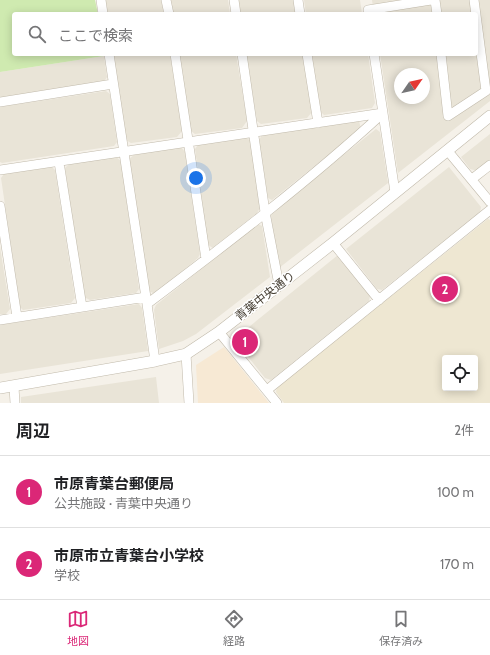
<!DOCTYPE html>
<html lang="ja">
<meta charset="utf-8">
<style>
body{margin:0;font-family:Cabin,"Noto Sans JP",sans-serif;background:#f2f2f2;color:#202124}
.controls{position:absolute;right:12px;bottom:12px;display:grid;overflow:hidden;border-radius:4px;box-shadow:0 2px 10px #0003}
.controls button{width:36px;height:36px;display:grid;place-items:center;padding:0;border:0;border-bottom:1px solid #e0e0e0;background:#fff;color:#202124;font:20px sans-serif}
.compass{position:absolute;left:394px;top:68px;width:36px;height:36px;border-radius:50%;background:#fff;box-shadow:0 2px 10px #0003;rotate:56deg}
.you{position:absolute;left:196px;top:178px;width:14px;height:14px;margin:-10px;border:3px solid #fff;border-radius:50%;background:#1a73e8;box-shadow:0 0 0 6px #1a73e833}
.badge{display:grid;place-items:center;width:26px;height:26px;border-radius:50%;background:#db2777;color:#fff;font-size:13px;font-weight:700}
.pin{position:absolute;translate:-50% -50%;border:2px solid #fff;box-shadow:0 1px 4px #0006}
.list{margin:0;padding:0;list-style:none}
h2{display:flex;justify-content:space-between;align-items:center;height:52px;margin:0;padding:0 16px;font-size:17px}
h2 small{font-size:13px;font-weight:400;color:#757577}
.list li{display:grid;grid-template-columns:26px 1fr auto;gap:12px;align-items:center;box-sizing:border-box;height:72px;padding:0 16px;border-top:1px solid #e0e0e0}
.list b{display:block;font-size:15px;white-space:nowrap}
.list p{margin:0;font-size:13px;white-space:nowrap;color:#757577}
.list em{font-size:13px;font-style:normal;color:#757577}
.icon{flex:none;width:22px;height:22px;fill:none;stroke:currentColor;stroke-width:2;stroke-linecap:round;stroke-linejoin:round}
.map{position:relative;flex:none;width:490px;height:403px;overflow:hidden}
.search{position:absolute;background:#fff;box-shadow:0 2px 10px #0003;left:12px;right:12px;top:12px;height:44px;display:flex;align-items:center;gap:10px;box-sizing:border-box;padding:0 14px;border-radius:4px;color:#757577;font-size:15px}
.sheet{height:196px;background:#fff}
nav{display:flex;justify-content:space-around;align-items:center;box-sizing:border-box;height:56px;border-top:1px solid #e0e0e0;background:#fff;font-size:11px;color:#757577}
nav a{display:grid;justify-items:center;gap:2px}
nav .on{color:#db2777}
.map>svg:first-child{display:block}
.residential{fill:#e9e4d7;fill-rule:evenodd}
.commercial{fill:#f7e9d4}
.education{fill:#eee7d2;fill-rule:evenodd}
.green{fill:#cfeab0}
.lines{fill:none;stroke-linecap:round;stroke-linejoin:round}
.minor-casing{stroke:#c1baab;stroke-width:10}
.tertiary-casing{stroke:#c1baab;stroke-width:12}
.minor{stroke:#fff;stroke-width:9}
.tertiary{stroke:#fff;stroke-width:11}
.labels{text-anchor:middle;stroke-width:3;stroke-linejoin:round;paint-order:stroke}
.street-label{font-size:12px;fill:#494237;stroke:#fff}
</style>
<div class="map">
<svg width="490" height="403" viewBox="0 0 490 403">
<rect width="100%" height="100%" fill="#f5f1e9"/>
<!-- residential -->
<path class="residential" d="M105 0H161L164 14H107Z
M171 0H228L230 14H173Z
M238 0H294L297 14H240Z
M304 0H360L362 14H306Z
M372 0H490V101L398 173 380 54H476V14H374ZM400 74H424V98H400Z
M113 54H170L182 131 177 137 131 143 126 140Z
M179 54H236L247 121 242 128 195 134 191 131Z
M246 54H303L312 112 307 118 261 124 257 121Z
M312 54H368L375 103 372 108 324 115 320 111Z
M104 56 107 77 104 82 0 98V72Z
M106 91 110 94 117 142 114 146 2 163 0 162V107Z
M359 121 361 129 272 200 268 198 259 140 262 135Z
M376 129 380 132 388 183 279 268 271 216 272 212Z
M490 134V161L478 171 470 169 461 157Z
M246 138 250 140 260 208 257 213 213 248 208 245 195 149 198 145Z
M181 147 185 152 200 254 198 258 155 294 149 291 129 159 134 155Z
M116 157 121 161 139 289 136 293 90 300 84 297 65 168 69 164Z
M52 167 55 170 75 298 71 303 23 310 20 307 1 178 4 174Z
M449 167 481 207 480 213 382 290 377 289 346 249Z
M258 224 262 226 270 277 196 334 183 341 159 349 154 310 156 305Z
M0 247 10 309 6 314H0Z
M338 255 370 296 369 301 271 380 265 378 234 339Z
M139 304 142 308 148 351 0 374V325Z
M156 377 159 403H21V397Z"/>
<!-- commercial -->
<path class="commercial" d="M224 347 269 403H198L196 365Z"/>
<!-- education -->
<path class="education" d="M488 219 490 220V403H284L276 392 277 387ZM445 358H475V388H445Z"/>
<!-- green -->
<path class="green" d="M0 0H95L98 14H14V54H104V56L0 72Z"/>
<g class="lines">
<defs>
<path id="minor" d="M101 0 103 14
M166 0 169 14
M234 0 236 14
M298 0 300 14
M435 0 437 14
M368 10 431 0
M109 54 147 304 155 361
M175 54 206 259
M242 54 265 212 279 285
M307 54 318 123
M374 54 395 192
M441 54 448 116 486 91 474 0
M0 102 113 84
M447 150 490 202
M59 162 82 307
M0 170 383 113
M472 179 490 165
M0 206 17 317
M333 243 379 300
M147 304C228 243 309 181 383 113
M0 320 146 297
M219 332 277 403
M186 354 189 403
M14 387 15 403
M267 390 490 210"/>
<path id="tertiary" d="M0 388 155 361 186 354 219 332 333 243 490 116"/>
</defs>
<!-- minor casing -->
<use href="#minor" class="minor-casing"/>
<!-- tertiary casing -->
<use href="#tertiary" class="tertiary-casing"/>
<!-- minor -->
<use href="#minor" class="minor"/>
<!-- tertiary -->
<use href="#tertiary" class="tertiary"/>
</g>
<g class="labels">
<!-- street labels -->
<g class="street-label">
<text transform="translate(265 296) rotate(-38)" y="4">青葉中央通り</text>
</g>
</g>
</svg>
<div class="controls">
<button><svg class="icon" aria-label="locate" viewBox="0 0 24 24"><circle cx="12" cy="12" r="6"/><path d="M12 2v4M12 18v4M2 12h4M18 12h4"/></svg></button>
</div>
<svg class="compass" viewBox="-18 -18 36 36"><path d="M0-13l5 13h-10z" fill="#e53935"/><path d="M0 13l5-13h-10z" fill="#757577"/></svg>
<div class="you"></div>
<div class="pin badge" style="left:245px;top:342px">1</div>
<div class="pin badge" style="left:445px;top:289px">2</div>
<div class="search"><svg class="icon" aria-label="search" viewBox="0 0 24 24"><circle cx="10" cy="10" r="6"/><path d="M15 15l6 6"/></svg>ここで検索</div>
</div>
<section class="sheet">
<h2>周辺<small>2件</small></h2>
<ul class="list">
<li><span class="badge">1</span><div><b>市原青葉台郵便局</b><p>公共施設 · 青葉中央通り</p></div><em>100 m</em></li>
<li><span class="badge">2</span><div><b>市原市立青葉台小学校</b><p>学校</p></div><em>170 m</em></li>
</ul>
</section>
<nav>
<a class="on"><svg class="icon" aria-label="map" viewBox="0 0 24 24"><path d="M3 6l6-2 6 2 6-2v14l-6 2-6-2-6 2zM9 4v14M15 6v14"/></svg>地図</a>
<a><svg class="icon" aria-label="directions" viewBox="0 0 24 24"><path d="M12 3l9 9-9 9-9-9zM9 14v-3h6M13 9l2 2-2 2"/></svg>経路</a>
<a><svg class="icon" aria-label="saved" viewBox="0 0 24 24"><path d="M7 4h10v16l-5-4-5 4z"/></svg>保存済み</a>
</nav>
